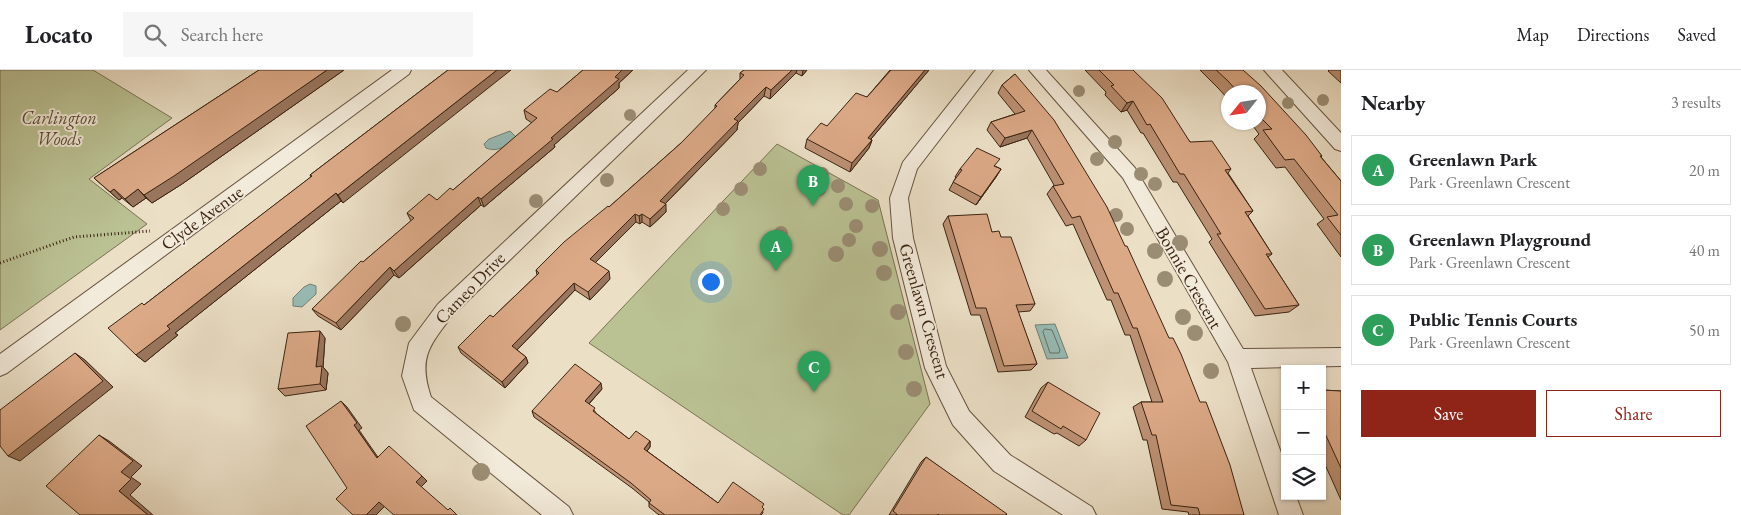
<!DOCTYPE html>
<meta charset="utf-8">
<style>
body{margin:0;font-family:"EB Garamond",serif;background:#f6f6f6;color:#202124}
.controls{position:absolute;right:15px;bottom:15px;display:grid;overflow:hidden;border-radius:0px;box-shadow:0 1px 4px #0004}
.controls button{width:45px;height:45px;display:grid;place-items:center;padding:0;border:0;border-bottom:1px solid #e0e0e0;background:#fff;color:#202124;font:25px sans-serif}
.compass{position:absolute;left:1221px;top:15px;width:45px;height:45px;border-radius:50%;background:#fff;box-shadow:0 1px 4px #0004;rotate:240deg}
.you{position:absolute;left:710px;top:211px;width:18px;height:18px;margin:-12px;border:4px solid #fff;border-radius:50%;background:#1a73e8;box-shadow:0 0 0 8px #1a73e833}
.badge{display:grid;place-items:center;width:32px;height:32px;border-radius:50%;background:#8f2418;color:#fff;font-size:16px;font-weight:700}
.pin{position:absolute;translate:-50% -41px;filter:drop-shadow(0 1px 2px #0008)}
.pin::after{content:'';position:absolute;top:26px;width:18px;height:15px;background:inherit;clip-path:polygon(0 0,100% 0,50% 100%)}
.list{margin:0;padding:0;list-style:none}
h2{display:flex;justify-content:space-between;align-items:center;height:65px;margin:0;padding:0 20px;font-size:21px}
h2 small{font-size:16px;font-weight:400;color:#757577}
.list li{display:grid;grid-template-columns:32px 1fr auto;gap:15px;align-items:center;box-sizing:border-box;height:70px;margin:0 10px 10px;padding:0 10px;border:1px solid #e0e0e0;border-radius:0px}
.list b{display:block;font-size:19px;white-space:nowrap}
.list p{margin:0;font-size:16px;white-space:nowrap;color:#757577}
.list em{font-size:16px;font-style:normal;color:#757577}
.actions{display:flex;gap:10px;padding:15px 20px}
.actions a{flex:1;padding:11px 0;border:1px solid #8f2418;border-radius:0px;text-align:center;font-size:18px;color:#8f2418}
.actions .main{background:#8f2418;color:#fff}
.icon{flex:none;width:28px;height:28px;fill:none;stroke:currentColor;stroke-width:2;stroke-linecap:round;stroke-linejoin:round}
.map{position:relative;flex:none;width:1341px;height:445px;overflow:hidden}
header{display:flex;align-items:center;gap:30px;box-sizing:border-box;height:70px;padding:0 25px;background:#fff;border-bottom:1px solid #e0e0e0}
header strong{font-size:24px}
nav{display:flex;gap:28px;margin-inline-start:auto;font-size:18px}
.search{width:350px;height:45px;background:#f6f6f6;display:flex;align-items:center;gap:12px;box-sizing:border-box;padding:0 18px;border-radius:0px;color:#757577;font-size:19px}
main{display:flex}
aside{flex:1;background:#fff}
.map>svg:first-child{display:block}
.green{fill:#bac193;stroke:#7a7252}
.water{fill:#98bcb6;stroke:#727f74}
.lines{fill:none;stroke-linecap:round;stroke-linejoin:round}
.shore{stroke:#697063;stroke-width:1}
.street-casing{stroke:#66523e;stroke-width:2}
.path{stroke:#3a2310;stroke-width:3;stroke-dasharray:1 2.5;stroke-linecap:butt}
.street{fill:#f2eada;fill-rule:evenodd}
.tree{fill:#9b8d74}
.wall{fill:#bd9174;stroke:#3a2310}
.shaded-wall{fill:#9a765e;stroke:#3a2310}
.building{fill:#dca987;stroke:#3a2310}
.labels{text-anchor:middle;stroke-width:4;stroke-linejoin:round;paint-order:stroke}
.park-label{font-size:18px;font-style:italic;fill:#5a4a31;stroke:#f2eada}
.street-label{font-size:18px;fill:#3a2310;stroke:#f2eada}
</style>
<header>
<strong>Locato</strong>
<div class="search"><svg class="icon" aria-label="search" viewBox="0 0 24 24"><circle cx="10" cy="10" r="6"/><path d="M15 15l6 6"/></svg>Search here</div>
<nav><a>Map</a><a>Directions</a><a>Saved</a></nav>
</header>
<main>
<div class="map">
<svg width="1341" height="445" viewBox="0 0 1341 445">
<rect width="100%" height="100%" fill="#ebdfc6"/>
<filter id="stains"><feTurbulence type="fractalNoise" baseFrequency=".004" numOctaves="4"/><feColorMatrix values="0 0 0 0 .2 0 0 0 0 .09 0 0 0 0 .02 0 0 0 .5 -.17"/></filter>
<radialGradient id="worn" r=".72"><stop offset=".6" stop-color="#630" stop-opacity="0"/><stop offset="1" stop-color="#630" stop-opacity=".3"/></radialGradient>
<!-- green -->
<path class="green" d="M0 0H93L172 48 89 109 147 154 0 260Z
M777 74 878 130 930 334 849 445H843L589 273Z"/>
<!-- water -->
<path class="water" d="M510 61 516 67C507 75 499 83 486 78L484 74 489 69Z
M310 214 316 216V224L302 237 293 236V228L304 217Z
M1055 254 1068 288 1047 289 1035 255Z"/>
<g class="lines">
<!-- shore -->
<path class="shore" d="M1045 259 1052 260 1060 280 1059 283H1050L1043 262Z"/>
<defs>
<path id="street" d="M392 0H411L409 4 7 303 0 306V284Z
M688 0H706L452 246C429 276 418 288 431 327L569 437 573 445H542L414 340 402 306 409 273 438 234Z
M976 0H993L917 99 908 128 913 168 946 296 969 341 1010 385 1092 437 1096 445H1063L994 401 953 355 925 298 893 168 890 128 903 92Z
M1029 0H1046L1135 98 1243 279 1341 278V296L1251 298 1285 394V426H1296L1303 445H1279L1228 292 1123 108Z
M1264 0H1282L1341 63V81L1335 79Z"/>
</defs>
<!-- street casing -->
<use href="#street" class="street-casing"/>
<!-- path -->
<path class="path" d="M0 193 74 167 150 161"/>
<!-- street -->
<use href="#street" class="street"/>
</g>
<!-- trees -->
<g class="tree">
<circle cx="1079" cy="21" r="6"/>
<circle cx="1323" cy="30" r="6"/>
<circle cx="1288" cy="33" r="6"/>
<circle cx="630" cy="45" r="6"/>
<circle cx="1115" cy="72" r="7"/>
<circle cx="1097" cy="89" r="7"/>
<circle cx="760" cy="99" r="7"/>
<circle cx="822" cy="104" r="7"/>
<circle cx="1141" cy="104" r="7"/>
<circle cx="607" cy="110" r="7"/>
<circle cx="1155" cy="114" r="7"/>
<circle cx="838" cy="116" r="7"/>
<circle cx="741" cy="119" r="7"/>
<circle cx="819" cy="119" r="7"/>
<circle cx="536" cy="131" r="7"/>
<circle cx="846" cy="134" r="7"/>
<circle cx="872" cy="136" r="7"/>
<circle cx="723" cy="139" r="7"/>
<circle cx="1116" cy="145" r="7"/>
<circle cx="856" cy="156" r="7"/>
<circle cx="1127" cy="159" r="7"/>
<circle cx="781" cy="163" r="7"/>
<circle cx="849" cy="170" r="7"/>
<circle cx="1180" cy="173" r="8"/>
<circle cx="880" cy="179" r="8"/>
<circle cx="1155" cy="181" r="8"/>
<circle cx="836" cy="184" r="8"/>
<circle cx="884" cy="203" r="8"/>
<circle cx="1165" cy="209" r="8"/>
<circle cx="898" cy="242" r="8"/>
<circle cx="1183" cy="247" r="8"/>
<circle cx="403" cy="254" r="8"/>
<circle cx="1195" cy="263" r="8"/>
<circle cx="906" cy="282" r="8"/>
<circle cx="1211" cy="301" r="8"/>
<circle cx="914" cy="319" r="8"/>
<circle cx="481" cy="402" r="9"/>
</g>
<!-- wall -->
<path class="wall" d="M259 0H344L182 114 152 133 146 128 133 137 122 128 119 130 94 108Z
M448 0 343 133 341 131 175 263 178 265 145 292 136 285 144 235 311 107 310 105Z
M583 0H633L619 13V18L554 75 555 77 484 137 481 135 399 208 394 205 341 260 318 246 312 239 363 192 411 151 407 143 437 130 453 120 532 53 526 49 524 40 557 22Z
M744 0H807L802 6 796 3 770 29 764 26 738 53 737 60 665 134 666 142 650 157 642 152 640 154 636 152 595 193 610 209 590 230 575 220 517 280 526 287 528 293 505 318 461 283 458 277 493 247 537 205 536 200 609 137 681 73 715 39V35L740 9V3Z
M890 0H929L871 69 872 70 869 78 850 102 805 78 807 69 827 56 867 27Z
M1085 0H1133L1190 72 1231 99 1228 103 1253 141 1248 146 1272 184 1268 187 1299 235 1289 242 1255 246 1209 172 1212 169 1177 112H1173L1143 63H1141L1127 40 1121 42 1105 25 1106 22Z
M1200 0H1243L1322 86 1321 87 1341 111V187L1317 154 1324 149 1285 97 1276 98 1254 69 1259 64 1250 52H1258V22H1228V29L1219 19Z
M1329 0H1341V13L1328 1Z
M1015 4 1244 445H1189L1188 442 1162 439 1147 370H1143L1133 337 1141 332H1152L1130 265H1125L1111 230H1107L1073 154 1066 156 1047 124 1053 116 1054 115 1027 68 1000 77 987 60 991 52 1015 44 998 23 1002 15Z
M995 96 1001 99 996 107 976 135 949 120 956 107H955L960 99Z
M948 146 992 162 1001 167 1035 234 1030 241 1018 242 1037 294 1031 300 998 302 980 245H971L943 154Z
M325 268 323 297 328 303 326 320 285 326 278 319Z
M1048 312 1086 370 1079 376 1057 363 1054 364 1025 347 1041 318Z
M602 319 589 334 597 344 629 369 650 371V377L647 381 718 433 762 438 763 443 761 445H659L649 437V432L632 418 534 347 532 341Z
M1322 320 1341 321V430L1322 388Z
M926 387 1006 445H889L921 392Z"/>
<!-- shaded-wall -->
<path class="shaded-wall" d="M327 0H344L182 114 152 133 144 125Z
M497 0H511L343 133 338 125Z
M622 0H633L619 13V18L554 75 555 77 484 137 481 129 551 68Z
M792 0H797L796 3 770 29 771 20Z
M803 0H807L802 6Z
M925 0H929L865 76 868 68Z
M766 17 764 26 738 53 737 60 660 139V131L734 49Z
M1133 31 1127 40 1121 42 1127 33Z
M1032 60 1027 68 1000 77 1005 68Z
M872 70 869 78 850 102 852 93Z
M1001 99 996 107 976 135 981 127Z
M114 119 122 128 119 130 110 122Z
M138 119 146 128 133 137 125 129Z
M336 123 341 131 175 263 178 265 145 292 136 285 167 256Z
M478 127 481 135 399 208 394 201Z
M666 134V142L650 157V149Z
M635 144 636 152 591 197 590 189Z
M642 144V152L640 154 639 146Z
M390 197 394 205 341 260 336 253Z
M609 201 610 209 590 230 588 222Z
M574 213 575 220 514 283 512 276Z
M320 261 325 268 323 297 328 303 326 320 320 314 316 297Z
M75 283 85 290 113 317 20 391 8 386Z
M526 287 528 293 505 318 502 312Z
M601 313 602 319 586 337 585 331Z
M341 331 347 337 362 358 359 360 382 393 377 388 354 355Z
M99 365 109 371 142 396 131 407 141 414 130 425 153 445H148L119 421Z
M650 371V377L644 385V379Z
M422 406 427 411 421 417 416 412Z
M379 432 385 436 376 445H366Z"/>
<!-- building -->
<path class="building" d="M259 0H327L174 106 144 125 138 119 125 129 114 119 110 122 94 108Z
M448 0H497L338 125 336 123 167 256 170 259 136 285 108 258 142 233 144 235 265 142 312 106 310 105Z
M583 0H622L615 7 619 9 551 68 553 69 481 129 478 127 394 201 390 197 336 253 312 239 361 191 363 192 414 148 407 143 429 124 437 130 450 118 453 120 537 48 524 40 550 19 557 22Z
M744 0H792L771 20 766 17 734 49 738 51 660 131 666 134 650 149 642 144 639 146 635 144 590 189 609 201 588 222 574 213 512 276 526 287 502 312 458 277 490 245 493 247 539 203 536 200 564 172 608 136 609 137 681 73 717 36 715 35 744 5 740 3Z
M891 0H925L868 68 872 70 852 93 807 69 821 53 827 56 856 23 867 27Z
M1099 0H1133L1162 28 1190 72 1212 71 1231 99 1225 100 1253 141 1245 142 1272 184H1266L1299 235 1265 239 1217 164H1221L1184 104H1180L1150 54 1147 55 1133 31 1127 33 1111 16 1114 15Z
M1216 0H1243L1261 16 1306 65 1322 86H1320L1341 111V165L1327 147 1338 145 1294 89 1285 90 1263 60 1272 59 1258 45V22H1238L1227 10Z
M1015 4 1054 50 1107 137 1125 176H1127L1169 268H1173L1181 284 1200 332H1206L1230 395 1244 445H1200L1198 438 1171 435 1156 365H1152L1141 332H1163L1137 258H1133L1118 223H1114L1080 146 1072 148 1053 116 1064 114 1032 60 1005 68 991 52 1025 41 1002 15Z
M977 78 1000 89 994 96 1001 99 981 127 953 112 962 100 960 99Z
M987 144 992 162 999 161 1001 167H1011L1035 234 1016 235 1037 294 1004 296 986 238H976L948 146Z
M320 261 316 297 322 296 320 314 278 319 288 263Z
M75 283 103 311 8 386 0 376V340Z
M575 294 601 313 585 331 595 338 593 341 629 369 636 361 650 371 644 379 718 433 733 412 764 434 762 437 764 439 760 445H665L649 433 651 430 631 413 532 341Z
M1048 312 1100 343 1086 370 1063 356 1061 359 1032 341Z
M1322 320 1341 321V398L1322 357Z
M341 331 357 353 354 355 377 388 389 376 422 406 416 412 448 440 450 438 457 445H394L379 432 366 445H353L336 429 347 418 306 356Z
M99 365 133 391 121 402 131 409 119 421 148 445H80L46 416Z
M926 387 1007 444 1006 445H939L938 444 937 445H898L893 441Z"/>
<g class="labels">
<!-- park labels -->
<g class="park-label">
<text x="59" y="54">Carlington<tspan x="59" dy="21">Woods</tspan></text>
</g>
<!-- street labels -->
<g class="street-label">
<text transform="translate(202 148) rotate(-36)" y="6">Clyde Avenue</text>
<text transform="translate(1189 208) rotate(60)" y="6">Bonnie Crescent</text>
<text transform="translate(470 218) rotate(-46)" y="6">Cameo Drive</text>
<text transform="translate(924 241) rotate(74)" y="6">Greenlawn Crescent</text>
</g>
</g>
<rect width="100%" height="100%" filter="url(#stains)"/>
<rect width="100%" height="100%" fill="url(#worn)"/>
</svg>
<div class="controls">
<button>+</button>
<button>−</button>
<button><svg class="icon" aria-label="layers" viewBox="0 0 24 24"><path d="M12 4l9 5-9 5-9-5zM3 14l9 5 9-5"/></svg></button>
</div>
<svg class="compass" viewBox="-18 -18 36 36"><path d="M0-13l5 13h-10z" fill="#e53935"/><path d="M0 13l5-13h-10z" fill="#757577"/></svg>
<div class="you"></div>
<div class="pin badge" style="left:776px;top:201px;background:#2e9e5b">A</div>
<div class="pin badge" style="left:813px;top:136px;background:#2e9e5b">B</div>
<div class="pin badge" style="left:814px;top:322px;background:#2e9e5b">C</div>
</div>
<aside>
<h2>Nearby<small>3 results</small></h2>
<ul class="list">
<li><span class="badge" style="background:#2e9e5b">A</span><div><b>Greenlawn Park</b><p>Park · Greenlawn Crescent</p></div><em>20 m</em></li>
<li><span class="badge" style="background:#2e9e5b">B</span><div><b>Greenlawn Playground</b><p>Park · Greenlawn Crescent</p></div><em>40 m</em></li>
<li><span class="badge" style="background:#2e9e5b">C</span><div><b>Public Tennis Courts</b><p>Park · Greenlawn Crescent</p></div><em>50 m</em></li>
</ul>
<div class="actions"><a class="main">Save</a><a>Share</a></div>
</aside>
</main>
